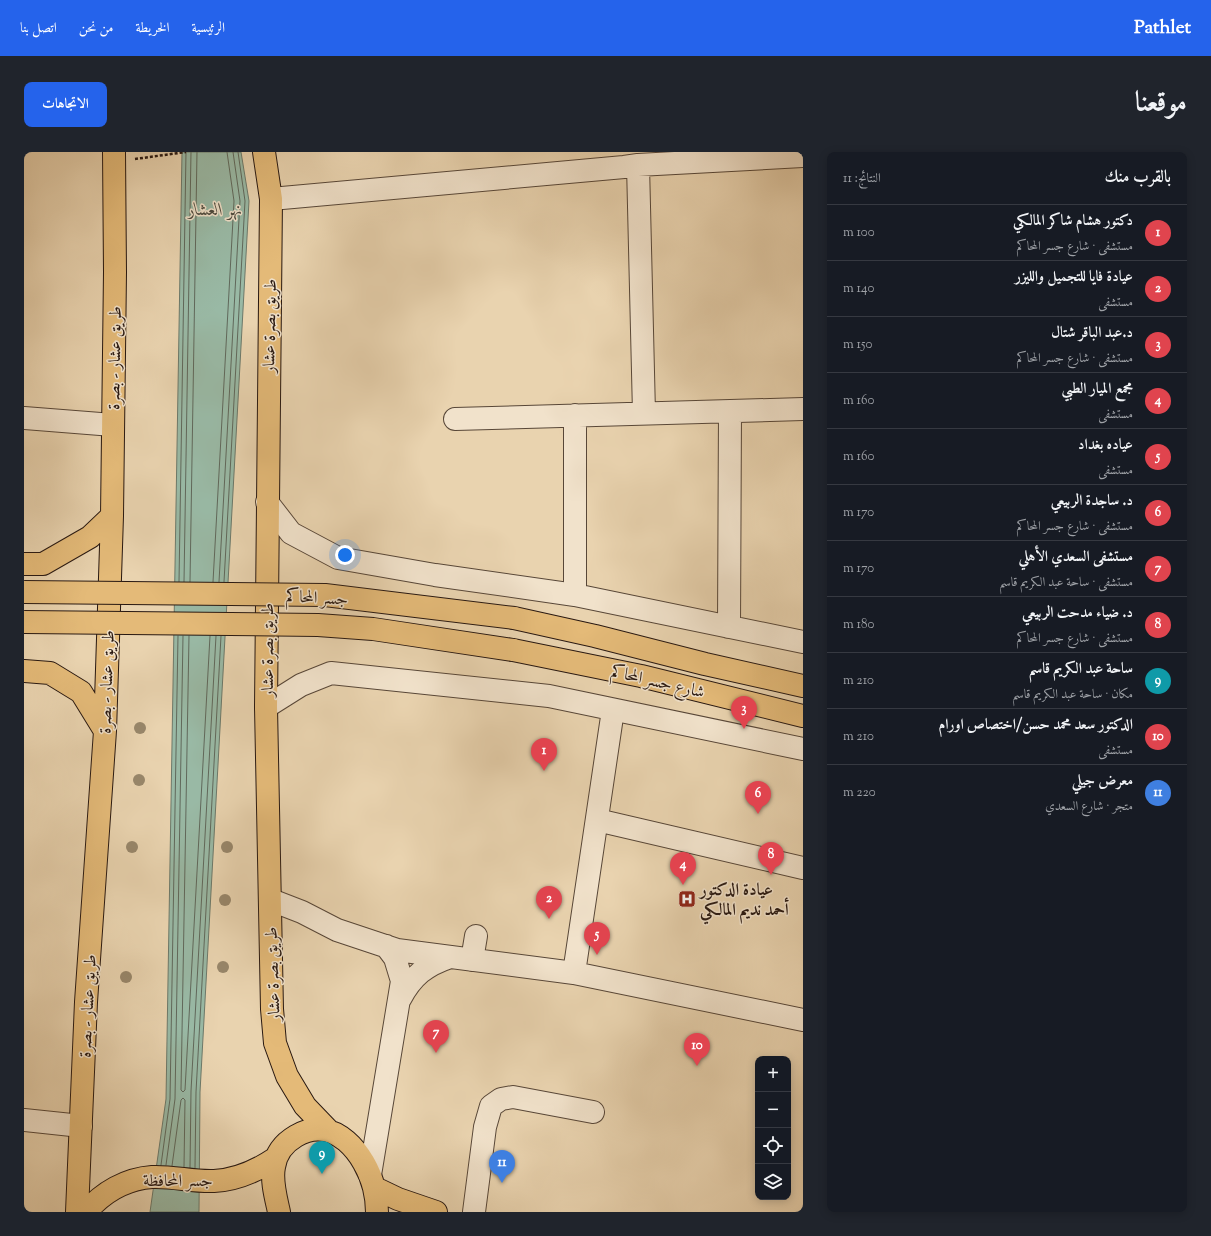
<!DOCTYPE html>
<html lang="ar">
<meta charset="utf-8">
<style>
body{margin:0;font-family:"Sorts Mill Goudy",Amiri,serif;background:#20242c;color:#f1f3f6;direction:rtl}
.controls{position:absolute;right:12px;bottom:12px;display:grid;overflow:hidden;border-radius:8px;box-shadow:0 2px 10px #0003}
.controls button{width:36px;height:36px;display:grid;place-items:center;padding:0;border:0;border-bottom:1px solid #363941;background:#171b24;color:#f1f3f6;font:20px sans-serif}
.you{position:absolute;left:321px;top:403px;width:14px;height:14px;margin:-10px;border:3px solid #fff;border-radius:50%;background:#1a73e8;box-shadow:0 0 0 6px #1a73e833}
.badge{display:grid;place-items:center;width:26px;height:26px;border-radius:50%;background:#2563eb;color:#fff;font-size:13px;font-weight:700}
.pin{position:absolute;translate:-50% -33px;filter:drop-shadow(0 1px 2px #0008)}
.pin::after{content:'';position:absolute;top:21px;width:14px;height:12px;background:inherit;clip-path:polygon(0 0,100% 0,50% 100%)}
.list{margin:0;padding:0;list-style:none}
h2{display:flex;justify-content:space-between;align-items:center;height:52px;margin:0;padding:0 16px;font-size:17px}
h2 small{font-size:13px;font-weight:400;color:#9ea1a6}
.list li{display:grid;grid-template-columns:26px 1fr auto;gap:12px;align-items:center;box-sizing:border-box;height:56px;padding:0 16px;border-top:1px solid #363941}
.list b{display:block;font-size:15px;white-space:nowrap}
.list p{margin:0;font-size:13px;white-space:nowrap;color:#9ea1a6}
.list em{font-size:13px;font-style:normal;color:#9ea1a6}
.icon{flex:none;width:22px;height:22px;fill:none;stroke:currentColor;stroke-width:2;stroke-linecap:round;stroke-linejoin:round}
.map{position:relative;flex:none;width:779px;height:1060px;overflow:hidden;direction:ltr;border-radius:8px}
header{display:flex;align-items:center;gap:24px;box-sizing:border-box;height:56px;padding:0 20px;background:#2563eb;color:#fff}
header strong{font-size:19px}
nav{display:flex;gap:22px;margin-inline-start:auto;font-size:14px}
.intro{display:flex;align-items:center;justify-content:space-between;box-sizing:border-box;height:96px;padding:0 24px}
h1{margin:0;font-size:28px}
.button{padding:10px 18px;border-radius:8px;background:#2563eb;color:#fff;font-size:14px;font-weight:700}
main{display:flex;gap:24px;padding:0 24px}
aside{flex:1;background:#171b24;border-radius:8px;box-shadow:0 2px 10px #0003}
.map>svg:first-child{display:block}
.water{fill:#99b9a5;stroke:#6c796a}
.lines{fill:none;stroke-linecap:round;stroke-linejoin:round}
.shore{stroke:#60685b;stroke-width:1}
.minor-casing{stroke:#584738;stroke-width:24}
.major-casing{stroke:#281811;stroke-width:24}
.path{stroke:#281811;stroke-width:2.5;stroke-dasharray:3 2;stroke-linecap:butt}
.minor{stroke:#f1e2cb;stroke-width:22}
.major{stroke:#e4ba78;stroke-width:22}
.major-bridge-casing{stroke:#281811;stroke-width:24;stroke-linecap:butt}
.major-bridge{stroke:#e4ba78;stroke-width:22}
.tree{fill:#98876b}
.labels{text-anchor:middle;stroke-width:3;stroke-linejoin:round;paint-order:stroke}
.street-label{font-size:17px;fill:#281811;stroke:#f1e2cb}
.poi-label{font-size:17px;font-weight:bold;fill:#281811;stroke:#f1e2cb;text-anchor:start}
.water-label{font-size:18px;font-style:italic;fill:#4a483d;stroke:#f1e2cb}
</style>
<header>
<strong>Pathlet</strong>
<nav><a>الرئيسية</a><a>الخريطة</a><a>من نحن</a><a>اتصل بنا</a></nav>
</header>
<div class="intro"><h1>موقعنا</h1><a class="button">الاتجاهات</a></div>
<main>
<aside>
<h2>بالقرب منك<small>النتائج: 11</small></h2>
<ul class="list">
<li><span class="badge" style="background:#e0444e">1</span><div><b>دكتور هشام شاكر المالكي</b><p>مستشفى · شارع جسر المحاكم</p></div><em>100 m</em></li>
<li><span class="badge" style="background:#e0444e">2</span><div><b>عيادة فايا للتجميل والليزر</b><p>مستشفى</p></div><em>140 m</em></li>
<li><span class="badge" style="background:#e0444e">3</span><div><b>د.عبد الباقر شتال</b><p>مستشفى · شارع جسر المحاكم</p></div><em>150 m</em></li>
<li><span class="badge" style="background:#e0444e">4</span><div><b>مجمع الميار الطبي</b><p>مستشفى</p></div><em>160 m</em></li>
<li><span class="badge" style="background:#e0444e">5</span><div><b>عياده بغداد</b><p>مستشفى</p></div><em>160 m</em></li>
<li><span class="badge" style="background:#e0444e">6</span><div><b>د. ساجدة الربيعي</b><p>مستشفى · شارع جسر المحاكم</p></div><em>170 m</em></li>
<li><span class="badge" style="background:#e0444e">7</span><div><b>مستشفى السعدي الأهلي</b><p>مستشفى · ساحة عبد الكريم قاسم</p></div><em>170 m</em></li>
<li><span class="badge" style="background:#e0444e">8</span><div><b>د. ضياء مدحت الربيعي</b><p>مستشفى · شارع جسر المحاكم</p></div><em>180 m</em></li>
<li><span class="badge" style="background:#0f9aa8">9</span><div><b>ساحة عبد الكريم قاسم</b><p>مكان · ساحة عبد الكريم قاسم</p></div><em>210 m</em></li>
<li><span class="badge" style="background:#e0444e">10</span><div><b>الدكتور سعد محمد حسن/اختصاص اورام</b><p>مستشفى</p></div><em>210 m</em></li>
<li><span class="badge" style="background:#3f7fe0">11</span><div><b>معرض جيلي</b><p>متجر · شارع السعدي</p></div><em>220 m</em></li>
</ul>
</aside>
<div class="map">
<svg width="779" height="1060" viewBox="0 0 779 1060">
<rect width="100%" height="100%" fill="#e9d3af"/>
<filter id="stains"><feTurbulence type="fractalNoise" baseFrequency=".005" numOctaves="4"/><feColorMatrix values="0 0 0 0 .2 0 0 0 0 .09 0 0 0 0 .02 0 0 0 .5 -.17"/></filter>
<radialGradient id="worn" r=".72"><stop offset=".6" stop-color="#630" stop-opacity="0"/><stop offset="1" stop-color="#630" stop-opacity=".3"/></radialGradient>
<!-- water -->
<path class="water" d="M158 0H217L225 49 176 940 175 1060H126L142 947Z"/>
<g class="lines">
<!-- shore -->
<path class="shore" d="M155 430 162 0
M160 430 167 0
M166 430 173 0
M189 430 210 49 203 0
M195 430 216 49 209 0
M200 430 221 49 214 0
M165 484 157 938 159 940 161 938 186 484
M137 1013 146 947 154 484
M142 1013 151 947 159 484
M148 1014 157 948 159 946 161 948 160 1015
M166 1016 167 939 192 484
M171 1016 172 940 197 484"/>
<defs>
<path id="minor" d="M614 13 620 261
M247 47 600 15 614 13 779 4
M0 266 89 273
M431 267 779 257
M243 350 267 381 314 406 411 423 551 443 779 490
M551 443V263
M705 475 706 259
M242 555 277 533 307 521 525 544 779 597
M573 668 779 716
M247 748 278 760 313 778 373 798 550 821 779 868
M448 808 452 784
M550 821 589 558
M376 847C388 824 402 813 426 805
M0 968 57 974
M346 1023 378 829 371 806 362 794
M450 1060 461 975 467 954 477 947 489 945 569 960"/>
<path id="major" d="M240 0 247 47 242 555 248 857 251 891 263 924 281 954 305 979
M0 412H19L66 385 88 364
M490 466 571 484 681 512 779 534
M489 498 617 524 779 564
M0 519 26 521 57 540 81 579
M351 1036 374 1047 412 1060
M53 1060 62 850 81 579 88 364 91 120 90 0
M62 1060C79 1040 102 1027 128 1025 149 1024 169 1030 190 1029 213 1028 234 1018 252 1006
M255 1060C252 1046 247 1029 250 1015 252 1001 260 991 272 984 310 961 342 1003 350 1036 352 1044 353 1052 353 1060"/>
</defs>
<!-- minor casing -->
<use href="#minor" class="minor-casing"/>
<!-- major casing -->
<use href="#major" class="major-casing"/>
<!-- path -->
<path class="path" d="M111 7 162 0"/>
<!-- minor -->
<use href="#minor" class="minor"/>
<!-- major -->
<use href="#major" class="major"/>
<defs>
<path id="major-bridge" d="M0 440 301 443 490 466
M0 470 294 473 349 477 489 498"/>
</defs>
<!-- major-bridge casing -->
<use href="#major-bridge" class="major-bridge-casing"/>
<!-- major-bridge -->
<use href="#major-bridge" class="major-bridge"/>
</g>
<!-- trees -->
<g class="tree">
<circle cx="116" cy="576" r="6"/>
<circle cx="115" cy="628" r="6"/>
<circle cx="108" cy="695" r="6"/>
<circle cx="203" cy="695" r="6"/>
<circle cx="201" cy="748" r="6"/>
<circle cx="199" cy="815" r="6"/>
<circle cx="102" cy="825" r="6"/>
</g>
<!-- icons -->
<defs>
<symbol id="hospital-square" viewBox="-11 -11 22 22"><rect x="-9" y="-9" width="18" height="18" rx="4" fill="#8f2418" stroke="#f1e2cb"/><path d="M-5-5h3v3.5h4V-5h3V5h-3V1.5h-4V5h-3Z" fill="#fff"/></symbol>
</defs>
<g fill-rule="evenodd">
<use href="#hospital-square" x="653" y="737" width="20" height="20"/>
</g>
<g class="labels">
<!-- street labels -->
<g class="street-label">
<text transform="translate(245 174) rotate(-89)" y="6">طريق بصرة عشار</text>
<text transform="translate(90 206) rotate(-89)" y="6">طريق عشار - بصرة</text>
<text transform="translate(293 445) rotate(3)" y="6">جسر المحاكم</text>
<text transform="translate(243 498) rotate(-90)" y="6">طريق بصرة عشار</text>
<text transform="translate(634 529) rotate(13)" y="6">شارع جسر المحاكم</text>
<text transform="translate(82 530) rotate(-88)" y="6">طريق عشار - بصرة</text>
<text transform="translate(248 822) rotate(-92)" y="6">طريق بصرة عشار</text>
<text transform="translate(63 854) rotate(-87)" y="6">طريق عشار - بصرة</text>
<text x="154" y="1034">جسر المحافظة</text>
</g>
<!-- poi labels -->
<g class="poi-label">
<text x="676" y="743">عيادة الدكتور<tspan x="676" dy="20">أحمد نديم المالكي</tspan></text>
</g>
<!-- water labels -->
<g class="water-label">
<text x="191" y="63">نهر العشار</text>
</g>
</g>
<rect width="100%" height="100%" filter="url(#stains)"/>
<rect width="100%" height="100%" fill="url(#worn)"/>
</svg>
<div class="controls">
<button>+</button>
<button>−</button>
<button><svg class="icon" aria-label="locate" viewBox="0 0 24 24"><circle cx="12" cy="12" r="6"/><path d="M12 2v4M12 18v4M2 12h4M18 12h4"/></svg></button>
<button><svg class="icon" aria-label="layers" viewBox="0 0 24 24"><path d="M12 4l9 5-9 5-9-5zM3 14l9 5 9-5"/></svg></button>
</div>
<div class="you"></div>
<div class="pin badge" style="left:520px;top:619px;background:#e0444e">1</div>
<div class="pin badge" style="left:525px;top:767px;background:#e0444e">2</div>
<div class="pin badge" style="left:720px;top:577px;background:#e0444e">3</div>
<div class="pin badge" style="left:659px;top:733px;background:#e0444e">4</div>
<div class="pin badge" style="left:573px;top:803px;background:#e0444e">5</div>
<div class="pin badge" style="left:734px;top:662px;background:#e0444e">6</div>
<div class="pin badge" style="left:412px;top:901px;background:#e0444e">7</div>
<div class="pin badge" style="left:747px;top:723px;background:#e0444e">8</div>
<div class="pin badge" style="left:298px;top:1022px;background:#0f9aa8">9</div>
<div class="pin badge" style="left:673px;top:914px;background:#e0444e">10</div>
<div class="pin badge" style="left:478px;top:1031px;background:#3f7fe0">11</div>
</div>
</main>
